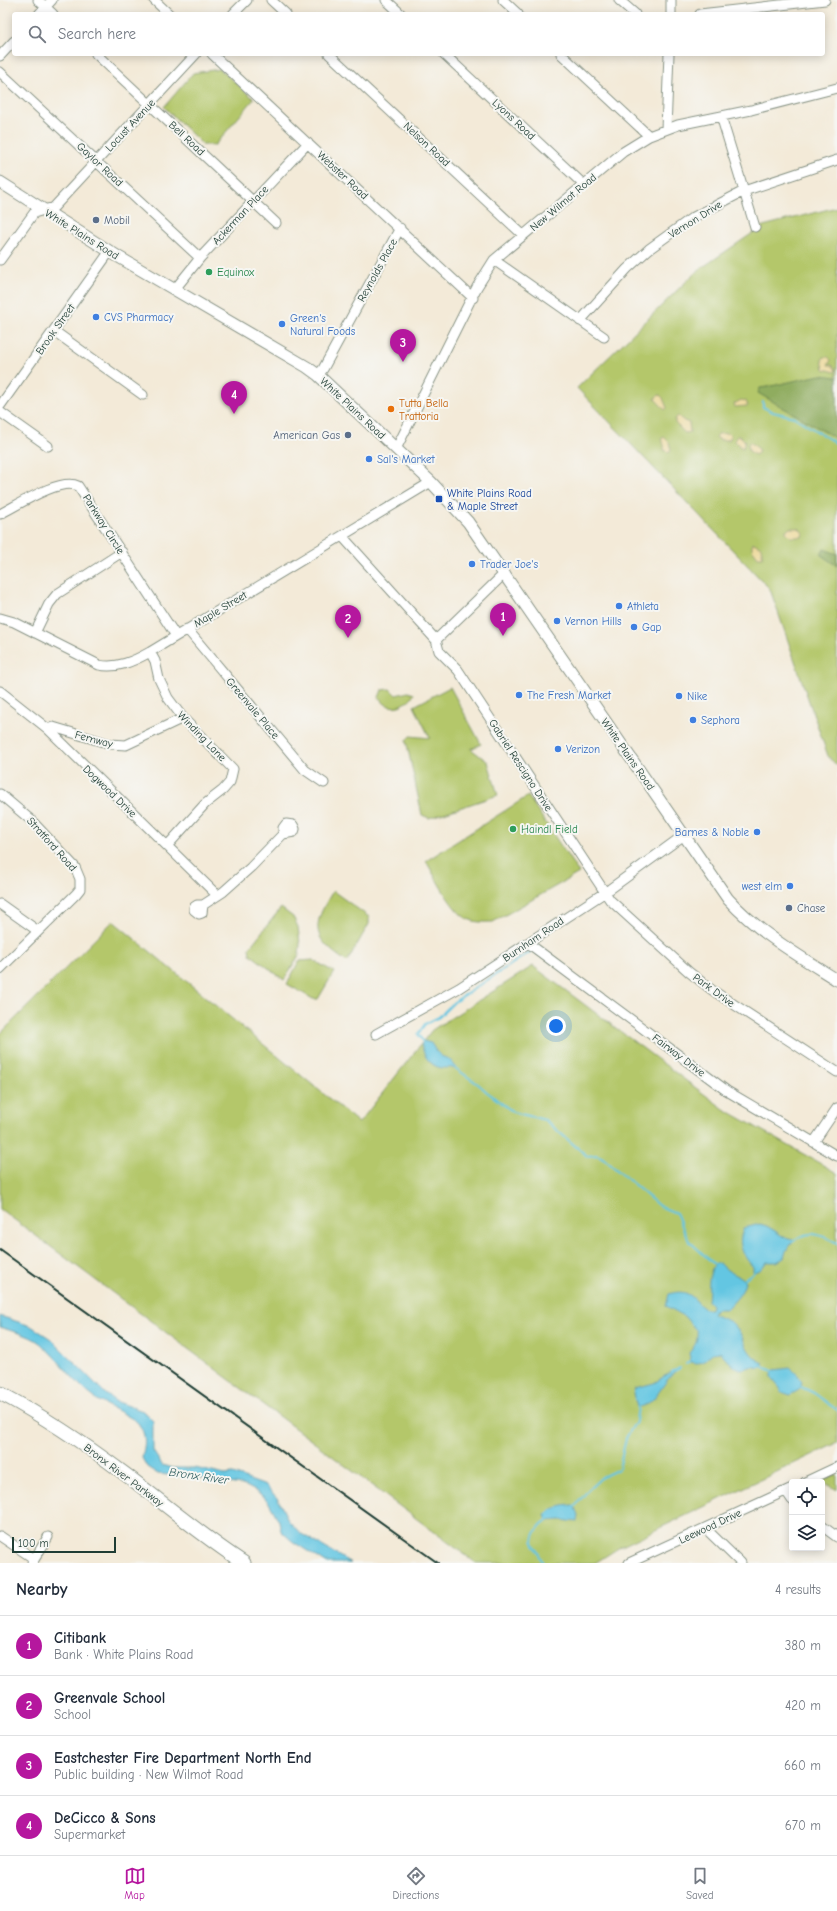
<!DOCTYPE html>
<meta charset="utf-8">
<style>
body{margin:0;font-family:"Comic Neue",sans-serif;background:#f6f6f7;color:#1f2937}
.controls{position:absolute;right:12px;bottom:12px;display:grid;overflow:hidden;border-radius:4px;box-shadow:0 2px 10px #0003}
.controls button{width:36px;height:36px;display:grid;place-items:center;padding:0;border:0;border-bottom:1px solid #e0e1e3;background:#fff;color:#1f2937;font:20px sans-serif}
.scale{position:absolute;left:12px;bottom:10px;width:104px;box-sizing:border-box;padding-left:4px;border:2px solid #1f3d34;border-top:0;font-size:11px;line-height:14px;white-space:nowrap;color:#1f3d34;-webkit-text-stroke:3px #f6f6f2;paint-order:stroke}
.you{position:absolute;left:556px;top:1026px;width:14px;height:14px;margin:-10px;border:3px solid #fff;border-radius:50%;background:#1a73e8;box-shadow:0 0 0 6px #1a73e833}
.badge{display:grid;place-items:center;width:26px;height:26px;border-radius:50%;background:#b5179e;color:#fff;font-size:13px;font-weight:700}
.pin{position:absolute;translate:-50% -33px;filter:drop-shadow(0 1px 2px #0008)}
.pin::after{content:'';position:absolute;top:21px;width:14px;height:12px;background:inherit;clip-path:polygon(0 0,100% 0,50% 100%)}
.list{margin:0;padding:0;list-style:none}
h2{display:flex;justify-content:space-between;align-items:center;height:52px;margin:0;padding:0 16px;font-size:17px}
h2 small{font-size:13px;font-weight:400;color:#747a83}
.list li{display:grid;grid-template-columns:26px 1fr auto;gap:12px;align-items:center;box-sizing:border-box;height:60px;padding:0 16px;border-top:1px solid #e0e1e3}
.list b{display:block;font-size:15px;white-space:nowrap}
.list p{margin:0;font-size:13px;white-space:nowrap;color:#747a83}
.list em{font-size:13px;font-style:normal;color:#747a83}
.icon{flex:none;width:22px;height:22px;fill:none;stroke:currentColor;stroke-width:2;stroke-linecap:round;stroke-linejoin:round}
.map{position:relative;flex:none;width:837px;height:1563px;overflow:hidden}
.search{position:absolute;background:#fff;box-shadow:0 2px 10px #0003;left:12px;right:12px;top:12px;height:44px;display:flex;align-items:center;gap:10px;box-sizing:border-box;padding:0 14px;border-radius:4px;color:#747a83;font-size:15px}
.sheet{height:292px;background:#fff}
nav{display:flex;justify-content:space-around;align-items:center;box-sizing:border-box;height:56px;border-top:1px solid #e0e1e3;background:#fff;font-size:11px;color:#747a83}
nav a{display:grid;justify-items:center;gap:2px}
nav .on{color:#b5179e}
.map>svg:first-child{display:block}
.green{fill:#b4c76a;stroke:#6a824f}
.forest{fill:#8fac5e;stroke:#577449}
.sand{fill:#eeda9e;stroke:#868c69}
.water{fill:#64c6e2;stroke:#42828b}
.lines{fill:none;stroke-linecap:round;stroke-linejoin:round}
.stream{stroke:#64c6e2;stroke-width:2}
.minor-casing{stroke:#899486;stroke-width:11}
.major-casing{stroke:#899486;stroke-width:13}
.highway-casing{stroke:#899486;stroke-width:15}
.minor{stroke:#fff;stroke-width:9}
.major{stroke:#fff;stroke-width:11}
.highway{stroke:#fff;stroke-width:13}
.rail{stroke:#1f3d34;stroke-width:2}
.service-dot{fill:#5c6f8a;stroke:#f6f6f2;stroke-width:1.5}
.leisure-dot{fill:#2e9e5b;stroke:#f6f6f2;stroke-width:1.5}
.shop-dot{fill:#3f7fe0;stroke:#f6f6f2;stroke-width:1.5}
.food-dot{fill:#e8710a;stroke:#f6f6f2;stroke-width:1.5}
.transit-dot{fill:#1a4fb4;stroke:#f6f6f2;stroke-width:1.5}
.labels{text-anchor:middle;stroke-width:4;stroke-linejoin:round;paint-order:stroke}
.street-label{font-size:11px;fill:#1f3d34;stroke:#f6f6f2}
.service-label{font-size:11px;fill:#4e5e75;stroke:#f6f6f2;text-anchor:start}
.leisure-label{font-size:11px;fill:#27864d;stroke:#f6f6f2;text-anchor:start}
.shop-label{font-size:11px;fill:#366cbe;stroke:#f6f6f2;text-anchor:start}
.food-label{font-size:11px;fill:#c56008;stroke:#f6f6f2;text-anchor:start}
.transit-label{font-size:11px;fill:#164399;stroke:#f6f6f2;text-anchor:start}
.water-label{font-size:12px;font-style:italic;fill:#305f60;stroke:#f6f6f2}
</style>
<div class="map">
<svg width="837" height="1563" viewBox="0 0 837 1563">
<rect width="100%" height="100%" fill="#f6f6f2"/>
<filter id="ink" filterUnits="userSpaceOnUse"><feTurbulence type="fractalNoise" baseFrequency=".025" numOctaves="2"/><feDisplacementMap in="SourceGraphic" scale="8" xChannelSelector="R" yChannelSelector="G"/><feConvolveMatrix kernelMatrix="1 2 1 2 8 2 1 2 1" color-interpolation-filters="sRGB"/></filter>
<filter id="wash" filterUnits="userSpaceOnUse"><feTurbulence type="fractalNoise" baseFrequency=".012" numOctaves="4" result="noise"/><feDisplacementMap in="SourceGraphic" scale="16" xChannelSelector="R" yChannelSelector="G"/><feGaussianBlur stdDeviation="0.9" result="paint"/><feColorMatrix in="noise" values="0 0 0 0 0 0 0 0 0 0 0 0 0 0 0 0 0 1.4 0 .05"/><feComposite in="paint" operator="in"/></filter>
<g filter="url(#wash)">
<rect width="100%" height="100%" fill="#f3ead8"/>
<!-- green -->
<path class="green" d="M220 69 254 99 215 145H203L164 107 193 73Z
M837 207V766L828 756 770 589 577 388 697 271 763 226Z
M450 687 481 744 471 749 488 762 498 795 429 818 422 815 406 740 410 736 430 738 414 706Z
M390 689 396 695 408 692 414 694C406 707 388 713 379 697L382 690Z
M528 796 579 873 493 922C484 922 476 923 468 919 452 912 435 876 426 861Z
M333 891 369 917V924L347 962C312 938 310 928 333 891Z
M281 908 293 917 298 927 300 944 299 955 284 980 250 954 249 948Z
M113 921 359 1123 432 1030 533 966 724 1109 837 1173V1443L620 1547 595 1563H476L0 1209V1034Z
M313 960 334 972 318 999H313L287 984 299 961Z
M837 1474V1490L822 1481Z"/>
<!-- forest -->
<path class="forest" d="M820 375 837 377V439L758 393 760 388 767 387Z
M824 549 837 554V566L821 555Z"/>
<!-- sand -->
<path class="sand" d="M828 357 831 360 828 365H832L836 370 835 372 824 369 822 360 824 357Z
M660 395 663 398 667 408 665 410 655 399 657 396Z
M741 400 746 401 748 406 735 407 734 404Z
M678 416 684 421 689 423 690 432 685 433 675 423V419Z
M728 433 731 436 729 440H720L716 437 718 434Z
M739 435 745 441 743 448 739 446 735 441 736 437Z
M664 437 669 442 671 450 669 453 664 450V445L661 439Z
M750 442 759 449 758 453 755 455 749 451 748 444Z
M790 528H799L803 533 802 537H791L786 532V530Z
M754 543 761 547 763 557H758L752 549V544Z"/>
<!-- water -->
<path class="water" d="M424 1041 431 1043 436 1051 441 1056 449 1059 456 1067 455 1069C450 1067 449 1068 445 1068 430 1068 424 1056 421 1044Z
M760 1224C774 1227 782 1239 793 1240V1242L786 1251 784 1258 777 1262H767L760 1270 754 1272 753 1271V1267C743 1256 736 1243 744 1228Z
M720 1263C730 1275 737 1273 745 1281 744 1292 736 1299 729 1307L727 1309H716L713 1314C719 1318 726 1319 731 1322 746 1334 743 1355 764 1363L760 1368C748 1365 751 1368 742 1369 734 1370 726 1357 720 1352L712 1353C705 1361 701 1365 691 1362L689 1353C695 1346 698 1341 697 1331L684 1316 666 1306 669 1294C696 1285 696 1311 711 1310L712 1305 708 1301C710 1288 706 1276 715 1264Z
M0 1316 31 1326 51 1339 107 1395 115 1401 143 1411 153 1421V1451L162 1465 172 1468H195L225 1475 233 1474 266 1486 278 1499 288 1520 300 1533 351 1563H326L292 1541 281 1531 279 1521 268 1501 259 1493 246 1486 201 1478 158 1474 147 1467 142 1458C145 1445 147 1435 138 1423 134 1418 104 1405 96 1399 74 1383 60 1360 40 1343 28 1334 13 1332 0 1327Z
M790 1368 798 1375 802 1382 799 1390 790 1395 782 1392C779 1384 767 1379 774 1370Z
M674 1370 675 1372C662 1382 656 1406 637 1407L633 1394 635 1388 654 1383Z
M574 1505 578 1515 577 1522 561 1520 547 1521 545 1515C551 1507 565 1505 574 1505Z"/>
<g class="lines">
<!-- stream -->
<path class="stream" d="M763 402V407L773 412 794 417 837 444
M423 1042 418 1034 425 1024 439 1017 454 1002 530 952
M455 1068 478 1084 487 1092 513 1112 545 1120 587 1156 597 1155 603 1158 659 1206 676 1213 689 1241 715 1265
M792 1242C795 1241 797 1238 800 1237 812 1230 826 1237 837 1243
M744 1279 754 1272
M686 1364 690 1361
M762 1366 775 1372
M672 1372 680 1368
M799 1386 814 1393 837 1410
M574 1508 588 1490 602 1477 619 1469 626 1438 636 1421 638 1407
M543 1563 533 1542C533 1534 541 1522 549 1520"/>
</g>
</g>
<g filter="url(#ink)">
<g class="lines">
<defs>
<path id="minor" d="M38 0 53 14
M154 0 169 14
M271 0 286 14
M386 0 401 14
M503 0 518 14
M619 0 635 14
M39 14 52 0
M233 14 247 0
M671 14V0
M700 14 825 0
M96 54 276 223
M212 54 473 298
M329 54 523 235
M444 54 584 185
M561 54 649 136
M0 56 14 41
M0 72 200 258
M721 116 755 227
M666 129 669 54
M0 260 34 213 54 207 196 54
M494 260 604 337
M175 289 200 258 308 143
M580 321 627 269 649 249 692 218 744 191 837 160
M54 331 143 395
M318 375 323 369 400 228
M0 406 110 251
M0 412 48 446
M396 449 477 287 494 260 623 152 649 136 678 125 751 110 837 88
M0 514C18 505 60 477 78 486L176 636
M342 536 436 640 439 651 458 670 610 900 689 972 712 990 837 1072
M0 618 14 622 99 665C117 669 134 661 150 652L431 482
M187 629 305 770 324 783
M35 633 49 604 57 594 122 552
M436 640 505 573
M150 652 155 661 159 679 168 698 183 718 233 769 230 782 223 790 205 804 167 846
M0 691 48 729 217 895
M48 729 53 727 110 744 126 745 183 718
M0 794 32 821 75 867 80 879V889L76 894 0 969
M0 904 38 931
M203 905 202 913 199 914 194 910V907L197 905H203L223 892 251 867 283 834 294 832 295 829 293 825 286 824 283 828V834
M528 943 727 1091 837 1156
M376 1034 459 988 610 889 684 835
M814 1142 837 1108
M805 1482 837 1467
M786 1491 792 1500
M822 1526 837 1537
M705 1528 741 1563
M0 1536 33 1558 32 1563
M32 1563 48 1537
M629 1563 792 1488"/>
<path id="major" d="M0 182 117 256 307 367 318 375 431 482 468 522 728 899C759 933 799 956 837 980"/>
<path id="highway" d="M0 1393C43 1416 85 1444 125 1474 165 1504 202 1536 244 1563"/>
</defs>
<!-- minor casing -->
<use href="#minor" class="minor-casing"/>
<!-- major casing -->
<use href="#major" class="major-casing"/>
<!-- highway casing -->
<use href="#highway" class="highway-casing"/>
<!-- minor -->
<use href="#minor" class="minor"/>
<!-- major -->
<use href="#major" class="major"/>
<!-- highway -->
<use href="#highway" class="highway"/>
<!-- rail -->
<path class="rail" d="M0 1250 438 1563"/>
</g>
</g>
<!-- markers -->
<g class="service-dot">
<circle cx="96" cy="220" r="4"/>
<circle cx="348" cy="435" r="4"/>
<circle cx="789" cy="908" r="4"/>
</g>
<g class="leisure-dot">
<circle cx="209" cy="272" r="4"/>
<circle cx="513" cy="829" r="4"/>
</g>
<g class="shop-dot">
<circle cx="96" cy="317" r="4"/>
<circle cx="282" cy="324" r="4"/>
<circle cx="369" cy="459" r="4"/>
<circle cx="472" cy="564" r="4"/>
<circle cx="619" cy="606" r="4"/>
<circle cx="557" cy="621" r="4"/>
<circle cx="634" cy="627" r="4"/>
<circle cx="519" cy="695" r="4"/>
<circle cx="679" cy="696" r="4"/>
<circle cx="693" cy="720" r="4"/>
<circle cx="558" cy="749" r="4"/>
<circle cx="757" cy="832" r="4"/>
<circle cx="790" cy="886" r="4"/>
</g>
<circle class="food-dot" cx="391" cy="409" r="4"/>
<rect class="transit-dot" x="435" y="495" width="8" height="8" rx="2"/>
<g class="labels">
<!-- street labels -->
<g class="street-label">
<text transform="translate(514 119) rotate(43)" y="4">Lyons Road</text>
<text transform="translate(130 125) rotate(-47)" y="4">Locust Avenue</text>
<text transform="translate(187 138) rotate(43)" y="4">Bell Road</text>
<text transform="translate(427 144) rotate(43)" y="4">Nelson Road</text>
<text transform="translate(100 164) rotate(43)" y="4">Gaylor Road</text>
<text transform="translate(343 175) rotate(43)" y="4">Webster Road</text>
<text transform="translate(563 202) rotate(-40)" y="4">New Wilmot Road</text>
<text transform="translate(240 215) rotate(-47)" y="4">Ackerman Place</text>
<text transform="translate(695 219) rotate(-32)" y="4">Vernon Drive</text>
<text transform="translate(82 234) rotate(32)" y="4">White Plains Road</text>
<text transform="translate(377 270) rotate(-61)" y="4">Reynolds Place</text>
<text transform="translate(55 329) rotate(-55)" y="4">Brook Street</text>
<text transform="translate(353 408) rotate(43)" y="4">White Plains Road</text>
<text transform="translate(104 524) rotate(58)" y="4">Parkway Circle</text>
<text transform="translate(220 609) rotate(-31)" y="4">Maple Street</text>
<text transform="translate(253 708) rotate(50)" y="4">Greenvale Place</text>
<text transform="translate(202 736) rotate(46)" y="4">Winding Lane</text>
<text transform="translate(94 739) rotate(15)" y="4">Fernway</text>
<text transform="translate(628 754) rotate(55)" y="4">White Plains Road</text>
<text transform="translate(521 765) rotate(57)" y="4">Gabriel Rescigno Drive</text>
<text transform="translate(110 791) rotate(44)" y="4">Dogwood Drive</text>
<text transform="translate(52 844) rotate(48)" y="4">Stratford Road</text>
<text transform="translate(533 939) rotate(-34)" y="4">Burnham Road</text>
<text transform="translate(714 990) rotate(36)" y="4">Park Drive</text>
<text transform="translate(679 1055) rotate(37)" y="4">Fairway Drive</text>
<text transform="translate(124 1475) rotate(37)" y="4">Bronx River Parkway</text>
<text transform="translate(710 1526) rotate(-25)" y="4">Leewood Drive</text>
</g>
<!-- service labels -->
<g class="service-label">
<text x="104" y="224">Mobil</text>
<text x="340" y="439" text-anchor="end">American Gas</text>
<text x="797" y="912">Chase</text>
</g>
<!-- leisure labels -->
<g class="leisure-label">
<text x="217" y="276">Equinox</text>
<text x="521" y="833">Haindl Field</text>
</g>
<!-- shop labels -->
<g class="shop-label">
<text x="104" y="321">CVS Pharmacy</text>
<text x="290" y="322">Green's<tspan x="290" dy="13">Natural Foods</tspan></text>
<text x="377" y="463">Sal's Market</text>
<text x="480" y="568">Trader Joe's</text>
<text x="627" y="610">Athleta</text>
<text x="565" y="625">Vernon Hills</text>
<text x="642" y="631">Gap</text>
<text x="527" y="699">The Fresh Market</text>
<text x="687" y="700">Nike</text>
<text x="701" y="724">Sephora</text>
<text x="566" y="753">Verizon</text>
<text x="749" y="836" text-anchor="end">Barnes &amp; Noble</text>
<text x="782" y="890" text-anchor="end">west elm</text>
</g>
<!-- food labels -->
<g class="food-label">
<text x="399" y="407">Tutta Bella<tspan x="399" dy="13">Trattoria</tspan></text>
</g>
<!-- transit labels -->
<g class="transit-label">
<text x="447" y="497">White Plains Road<tspan x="447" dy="13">&amp; Maple Street</tspan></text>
</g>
<!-- water labels -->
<g class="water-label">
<text transform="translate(199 1476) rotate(8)" y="4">Bronx River</text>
</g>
</g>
</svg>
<div class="controls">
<button><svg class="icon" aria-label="locate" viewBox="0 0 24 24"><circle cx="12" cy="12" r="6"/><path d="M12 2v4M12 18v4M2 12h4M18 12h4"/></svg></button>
<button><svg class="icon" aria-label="layers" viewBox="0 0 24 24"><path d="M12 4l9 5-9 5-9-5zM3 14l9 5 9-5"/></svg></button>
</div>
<div class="scale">100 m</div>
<div class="you"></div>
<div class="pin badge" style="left:503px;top:636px">1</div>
<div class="pin badge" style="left:348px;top:638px">2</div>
<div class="pin badge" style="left:403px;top:362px">3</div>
<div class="pin badge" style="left:234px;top:414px">4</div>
<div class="search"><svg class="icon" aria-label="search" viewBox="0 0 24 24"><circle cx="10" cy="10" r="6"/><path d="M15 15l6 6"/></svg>Search here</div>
</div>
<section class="sheet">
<h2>Nearby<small>4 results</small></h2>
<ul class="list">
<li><span class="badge">1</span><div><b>Citibank</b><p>Bank · White Plains Road</p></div><em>380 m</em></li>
<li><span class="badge">2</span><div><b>Greenvale School</b><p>School</p></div><em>420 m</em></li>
<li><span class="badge">3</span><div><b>Eastchester Fire Department North End</b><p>Public building · New Wilmot Road</p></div><em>660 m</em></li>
<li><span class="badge">4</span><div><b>DeCicco &amp; Sons</b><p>Supermarket</p></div><em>670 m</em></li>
</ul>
</section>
<nav>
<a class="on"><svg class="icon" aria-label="map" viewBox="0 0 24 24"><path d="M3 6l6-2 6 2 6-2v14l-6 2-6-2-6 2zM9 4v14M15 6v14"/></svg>Map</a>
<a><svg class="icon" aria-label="directions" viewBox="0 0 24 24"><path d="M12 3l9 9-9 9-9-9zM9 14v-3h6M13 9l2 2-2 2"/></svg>Directions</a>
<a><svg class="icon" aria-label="saved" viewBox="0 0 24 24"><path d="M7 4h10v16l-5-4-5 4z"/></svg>Saved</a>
</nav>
